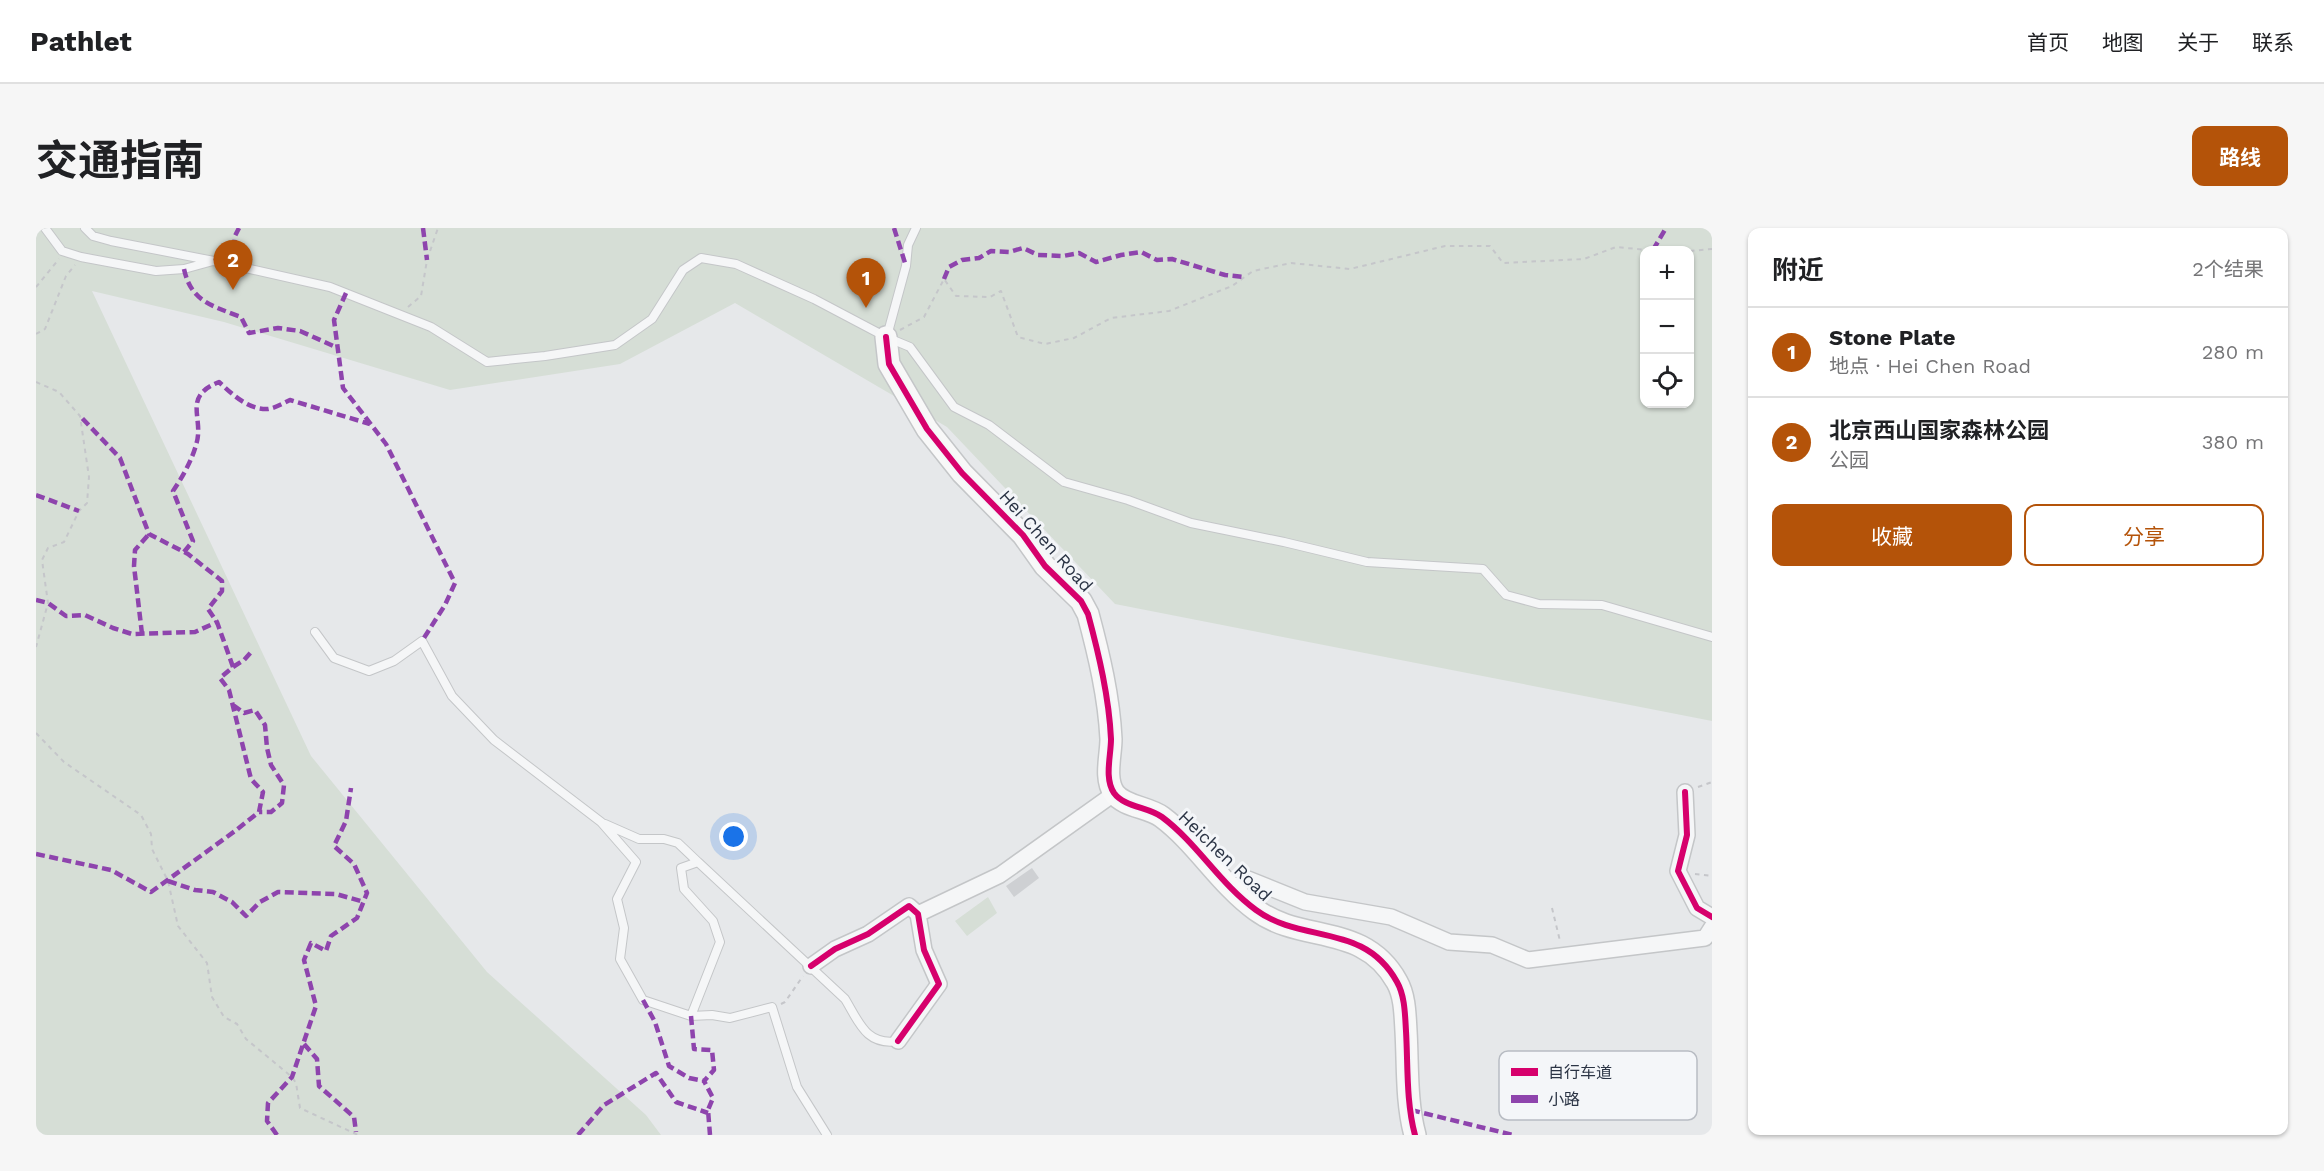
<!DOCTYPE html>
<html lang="zh">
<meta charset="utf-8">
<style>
body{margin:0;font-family:"Work Sans","Noto Sans SC",sans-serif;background:#f6f6f6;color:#202124}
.controls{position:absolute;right:18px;top:18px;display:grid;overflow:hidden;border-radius:12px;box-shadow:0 2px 4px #0004}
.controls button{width:54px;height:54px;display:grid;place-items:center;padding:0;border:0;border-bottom:2px solid #e0e0e0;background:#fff;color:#202124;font:30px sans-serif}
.you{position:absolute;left:698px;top:609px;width:21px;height:21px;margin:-15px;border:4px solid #fff;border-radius:50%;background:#1a73e8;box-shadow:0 0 0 9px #1a73e833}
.badge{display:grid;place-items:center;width:39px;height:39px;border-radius:50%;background:#b45309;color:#fff;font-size:20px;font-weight:700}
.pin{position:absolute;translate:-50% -50px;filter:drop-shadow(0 2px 3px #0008)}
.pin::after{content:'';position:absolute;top:32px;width:21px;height:18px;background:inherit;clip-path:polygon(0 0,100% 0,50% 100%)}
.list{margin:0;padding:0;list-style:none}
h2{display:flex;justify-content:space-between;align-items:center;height:78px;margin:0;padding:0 24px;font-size:26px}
h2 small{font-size:20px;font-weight:400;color:#757577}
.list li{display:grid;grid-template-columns:39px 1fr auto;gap:18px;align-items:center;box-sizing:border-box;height:90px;padding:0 24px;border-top:2px solid #e0e0e0}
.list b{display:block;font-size:22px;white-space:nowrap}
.list p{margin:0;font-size:20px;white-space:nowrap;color:#757577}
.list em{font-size:20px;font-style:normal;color:#757577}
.actions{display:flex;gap:12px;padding:18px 24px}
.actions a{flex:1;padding:14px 0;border:2px solid #b45309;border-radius:12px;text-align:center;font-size:21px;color:#b45309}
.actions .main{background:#b45309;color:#fff}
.icon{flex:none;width:33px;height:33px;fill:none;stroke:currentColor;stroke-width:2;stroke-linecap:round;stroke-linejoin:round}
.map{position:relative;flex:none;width:1676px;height:907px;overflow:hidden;border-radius:12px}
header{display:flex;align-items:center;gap:36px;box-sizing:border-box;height:84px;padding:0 30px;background:#fff;border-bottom:2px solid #e0e0e0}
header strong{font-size:28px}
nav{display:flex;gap:33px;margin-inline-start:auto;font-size:21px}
.intro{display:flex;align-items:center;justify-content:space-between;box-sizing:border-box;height:144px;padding:0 36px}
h1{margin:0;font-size:42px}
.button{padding:15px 27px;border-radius:12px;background:#b45309;color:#fff;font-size:21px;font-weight:700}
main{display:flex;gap:36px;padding:0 36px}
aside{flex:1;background:#fff;border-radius:12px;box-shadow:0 2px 4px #0004}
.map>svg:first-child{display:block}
.green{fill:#d6ded6;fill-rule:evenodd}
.building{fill:#ced0d3}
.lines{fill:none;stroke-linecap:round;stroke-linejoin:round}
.lane-casing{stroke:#c4c6c8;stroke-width:10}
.street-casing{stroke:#c4c6c8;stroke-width:18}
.secondary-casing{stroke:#c4c6c8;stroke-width:24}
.path{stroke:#c5c6ca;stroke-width:2;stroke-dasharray:4.5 4.5;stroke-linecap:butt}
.lane{stroke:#f5f6f7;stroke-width:8}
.street{stroke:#f5f6f7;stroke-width:15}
.secondary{stroke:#f8f8f8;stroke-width:21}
.quiet{stroke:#8e44ad;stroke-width:4.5;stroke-dasharray:9 4.5;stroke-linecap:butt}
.cycleway-casing{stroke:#f4f6f9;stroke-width:10}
.cycleway{stroke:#d6006c;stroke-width:6}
.labels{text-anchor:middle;stroke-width:6;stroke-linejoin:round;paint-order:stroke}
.street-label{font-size:18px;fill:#2b3445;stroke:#f4f6f9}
.key{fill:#f4f6f9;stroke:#b8bcc3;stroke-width:1.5}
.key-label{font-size:16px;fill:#2b3445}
</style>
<header>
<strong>Pathlet</strong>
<nav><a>首页</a><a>地图</a><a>关于</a><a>联系</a></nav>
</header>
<div class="intro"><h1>交通指南</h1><a class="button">路线</a></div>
<main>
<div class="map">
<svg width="1676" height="907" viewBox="0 0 1676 907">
<rect width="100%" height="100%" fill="#e6e8ea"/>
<!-- green -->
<path class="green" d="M0 0H1676V493L1079 376 911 199 699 75 584 136 414 162 188 94 56 63 275 528 451 744 610 887 625 907H0ZM1608 22H1654V176H1608Z
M952 669 961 685 931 708 919 693Z"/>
<!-- building -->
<path class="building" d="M996 640 1003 650 978 669 970 658Z"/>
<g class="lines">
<defs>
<path id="lane" d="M9 0 26 23 45 29 120 43 148 41 177 33
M49 0 57 8 75 13 178 33 294 59 395 99 451 134 509 128 579 117 616 91 647 42 665 30 700 36 778 71 850 109 874 119 918 179 953 197 1028 254 1092 272 1155 295 1248 314 1331 334 1447 341 1470 367 1503 376 1566 377 1676 409
M851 108 870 38 872 17 880 0
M279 404 298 430 333 443 358 433 386 413 416 468 458 512 565 594 600 634 581 671 588 700 584 731 607 772 655 788 676 787 694 790 736 779 761 859 791 907
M569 596 603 611H628L642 615 662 634
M655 788 684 714 677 693 648 661 645 640 662 634 809 771C823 794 830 818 862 813"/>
<path id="street" d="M1649 564 1651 607 1642 643 1661 680 1676 689
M1197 661 1212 651 1269 674 1355 689 1413 714 1456 717 1492 732 1669 710 1676 699
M882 686 964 647 1079 565
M775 738 799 721 832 706 873 678 882 686 888 722 903 756 862 813"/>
<path id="secondary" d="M850 109 853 136 891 201 926 245 987 307 1009 338 1045 373 1052 386C1063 427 1073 469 1075 511 1075 528 1068 550 1078 565 1088 579 1113 579 1126 589 1161 615 1184 656 1220 682 1266 716 1328 694 1361 754 1369 768 1369 787 1370 803 1372 837 1370 874 1379 907"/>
</defs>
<!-- lane casing -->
<use href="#lane" class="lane-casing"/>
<!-- street casing -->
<use href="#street" class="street-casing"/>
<!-- secondary casing -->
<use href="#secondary" class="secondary-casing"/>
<!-- path -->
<path class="path" d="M1654 23 1676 21
M0 59 23 31
M372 79 385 68 391 32 402 0
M864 102 888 89 908 51 920 68 954 69 965 63 982 109 1009 116 1038 110 1075 90 1133 83 1196 58 1217 43 1255 35 1314 41 1409 18H1454L1467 35 1548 31 1580 19 1611 22
M0 106 9 101 30 48 39 37
M0 154 23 164 44 188 53 249 51 275 43 283 28 314 12 320 6 332 12 375 0 419
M0 505 28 534 105 587 115 606 116 621 132 653 142 698 171 735 176 769 188 789 201 796 210 811 256 849 260 855 264 880 322 907
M1662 559 1676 554
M1659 646 1676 648
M1516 680 1524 713
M745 776 749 774 767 748"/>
<!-- lane -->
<use href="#lane" class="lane"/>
<!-- street -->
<use href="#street" class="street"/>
<!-- secondary -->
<use href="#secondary" class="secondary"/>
<!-- quiet -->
<path class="quiet" d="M387 0 391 32
M858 0 870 38
M1617 22 1630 0
M178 33 197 28 199 8 203 0
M148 41C155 74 177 78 205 89L213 105 242 100 264 103 302 120
M908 51 913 39 926 32 943 30 955 23 973 24 987 20 1002 27 1027 28 1043 25 1060 34 1085 27 1105 24 1121 32 1136 31 1189 47 1209 49
M310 65 298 92 307 160 350 216 419 355 409 377 386 413
M0 267 43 283
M148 324 157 313 137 263C146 250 156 232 160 217 169 190 145 169 183 154 196 166 212 182 232 181 239 180 248 175 254 172L334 196
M0 372 12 375 30 388 49 387 77 400 96 406 159 404 181 394
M106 406 98 338 99 322 113 306
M197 439 208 432 216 423
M197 477 208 485 219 482 229 497 231 520 235 537 248 557 246 575 235 584H223
M0 626 75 642 115 664 199 603 223 584 227 564 215 551 193 462 184 450 197 439 181 394 172 381 186 363V353L152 326 113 306 84 230 44 188
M132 653 159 662 177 664 196 674 210 688 224 674 242 664 300 666 328 674
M607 772 619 794 633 838 653 850 668 853
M655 788 658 821 676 822 678 842 668 853 677 870 672 882 674 907
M268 816 281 831 283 858 318 889 320 904
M1375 882 1477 907
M241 907 231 893 232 875 256 849 280 778 268 732 275 715 290 723 295 708 321 690 331 665 318 636 298 618 310 593 315 560
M542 907 568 877 620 845 640 874 672 885"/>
<defs>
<path id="cycleway" d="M850 109 853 136 891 201 926 245 987 307 1009 338 1045 373 1052 386C1063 427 1073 469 1075 511 1075 528 1068 550 1078 565 1088 579 1113 579 1126 589 1161 615 1184 656 1220 682 1266 716 1328 694 1361 754 1369 768 1369 787 1370 803 1372 837 1370 874 1379 907
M1649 564 1651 607 1642 643 1661 680 1676 689
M775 738 799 721 832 706 873 678 882 686 888 722 903 756 862 813"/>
</defs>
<!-- cycleway casing -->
<use href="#cycleway" class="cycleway-casing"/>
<!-- cycleway -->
<use href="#cycleway" class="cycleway"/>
</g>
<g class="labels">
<!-- street labels -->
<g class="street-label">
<text transform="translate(1010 313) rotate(48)" y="6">Hei Chen Road</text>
<text transform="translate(1189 628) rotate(44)" y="6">Heichen Road</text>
</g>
</g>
<!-- legend -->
<rect x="1463" y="823" width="198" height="69" rx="9" class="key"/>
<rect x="1475" y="840" width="27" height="8" fill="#d6006c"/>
<rect x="1475" y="867" width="27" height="8" fill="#8e44ad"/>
<g class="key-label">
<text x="1512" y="850">自行车道</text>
<text x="1512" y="877">小路</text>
</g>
</svg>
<div class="controls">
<button>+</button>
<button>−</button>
<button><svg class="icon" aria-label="locate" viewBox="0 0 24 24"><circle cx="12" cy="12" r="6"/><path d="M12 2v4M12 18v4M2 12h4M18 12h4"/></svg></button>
</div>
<div class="you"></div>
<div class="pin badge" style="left:830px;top:80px">1</div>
<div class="pin badge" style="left:197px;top:62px">2</div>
</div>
<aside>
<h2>附近<small>2个结果</small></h2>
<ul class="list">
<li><span class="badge">1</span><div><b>Stone Plate</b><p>地点 · Hei Chen Road</p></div><em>280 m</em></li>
<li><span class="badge">2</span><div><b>北京西山国家森林公园</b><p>公园</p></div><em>380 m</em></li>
</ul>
<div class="actions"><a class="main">收藏</a><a>分享</a></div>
</aside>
</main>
